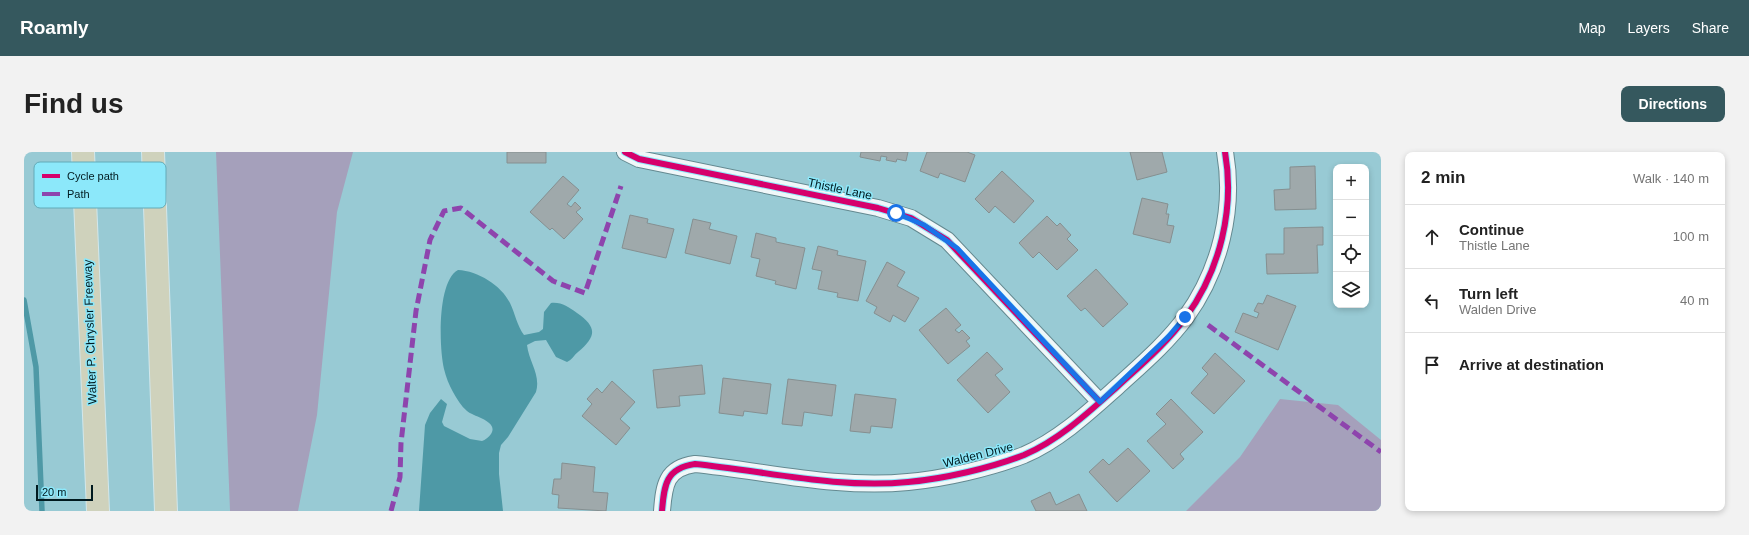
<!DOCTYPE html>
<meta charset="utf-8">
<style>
body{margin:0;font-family:Arial,sans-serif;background:#f2f2f2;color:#222}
.controls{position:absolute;right:12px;top:12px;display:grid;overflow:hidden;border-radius:8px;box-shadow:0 2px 6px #0003}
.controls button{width:36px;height:36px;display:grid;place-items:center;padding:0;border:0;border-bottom:1px solid #e0e0e0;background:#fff;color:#222;font:20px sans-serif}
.scale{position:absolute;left:12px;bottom:10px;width:57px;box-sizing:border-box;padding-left:4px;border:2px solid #001a1f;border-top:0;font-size:11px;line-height:14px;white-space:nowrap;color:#001a1f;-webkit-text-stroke:3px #8ce8fa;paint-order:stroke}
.stop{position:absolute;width:12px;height:12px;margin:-9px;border:3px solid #1a73e8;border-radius:50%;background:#fff}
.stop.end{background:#1a73e8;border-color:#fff;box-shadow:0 1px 4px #0008}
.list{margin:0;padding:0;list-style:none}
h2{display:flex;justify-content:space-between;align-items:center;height:52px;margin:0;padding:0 16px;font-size:17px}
h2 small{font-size:13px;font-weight:400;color:#767676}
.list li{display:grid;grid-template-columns:26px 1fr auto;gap:12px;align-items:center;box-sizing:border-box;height:64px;padding:0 16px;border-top:1px solid #e0e0e0}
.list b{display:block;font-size:15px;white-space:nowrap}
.list p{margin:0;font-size:13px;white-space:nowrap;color:#767676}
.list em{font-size:13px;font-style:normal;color:#767676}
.icon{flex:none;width:22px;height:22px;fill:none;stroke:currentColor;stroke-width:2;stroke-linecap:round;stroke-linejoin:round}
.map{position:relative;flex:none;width:1357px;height:359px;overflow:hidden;border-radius:8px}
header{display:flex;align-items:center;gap:24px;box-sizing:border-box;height:56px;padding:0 20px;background:#35585e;color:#fff}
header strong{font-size:19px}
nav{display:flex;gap:22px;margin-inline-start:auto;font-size:14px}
.intro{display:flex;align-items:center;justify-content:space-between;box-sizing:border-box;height:96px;padding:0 24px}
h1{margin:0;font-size:28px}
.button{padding:10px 18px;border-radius:8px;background:#35585e;color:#fff;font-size:14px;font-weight:700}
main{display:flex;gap:24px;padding:0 24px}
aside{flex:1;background:#fff;border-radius:8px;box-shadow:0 2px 6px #0003}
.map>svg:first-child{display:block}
.forest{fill:#a5a0bb}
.water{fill:#4e99a6}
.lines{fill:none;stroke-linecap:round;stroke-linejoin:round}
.stream{stroke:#4e99a6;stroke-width:5.5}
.building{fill:#9fa9ab;stroke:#858f90}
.street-casing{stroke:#648990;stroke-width:18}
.highway-casing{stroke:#d1e7ec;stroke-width:24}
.street{stroke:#f0f7f9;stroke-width:16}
.highway{stroke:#cfd2bc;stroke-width:22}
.quiet{stroke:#8e44ad;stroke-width:5;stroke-dasharray:10 5;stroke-linecap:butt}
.cycleway-casing{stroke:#8ce8fa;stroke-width:8}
.cycleway{stroke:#d6006c;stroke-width:6}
.route{stroke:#1a73e8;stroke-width:5}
.labels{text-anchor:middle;stroke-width:3;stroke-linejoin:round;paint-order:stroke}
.street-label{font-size:12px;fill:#001a1f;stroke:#8ce8fa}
.key{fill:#8ce8fa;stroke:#62aab8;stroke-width:1}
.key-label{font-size:11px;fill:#001a1f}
</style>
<header>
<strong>Roamly</strong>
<nav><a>Map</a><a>Layers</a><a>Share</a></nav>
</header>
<div class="intro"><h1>Find us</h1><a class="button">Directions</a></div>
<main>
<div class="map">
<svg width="1357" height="359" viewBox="0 0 1357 359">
<rect width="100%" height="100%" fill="#98cad4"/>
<!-- forest -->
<path class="forest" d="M192 0H329L313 60 293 263 274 359H206Z
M1256 247 1314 253 1357 288V359H1162L1216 305Z"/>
<!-- water -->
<path class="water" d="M434 118C454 119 477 133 486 151 491 161 493 174 500 183L515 180 519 177 520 160 527 151C538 150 544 155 553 161 573 175 573 184 554 200 550 203 548 208 543 210L532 205 522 188 511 189 503 193C505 210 517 223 512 240L484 285 477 293 475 301V322L479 359H395L401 273 406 261 417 247 423 252 418 270 420 274 446 287 458 289C461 288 465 285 467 282 475 269 450 265 443 259 437 254 433 247 429 240 425 233 422 225 420 217 415 196 413 129 434 118Z"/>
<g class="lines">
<!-- stream -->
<path class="stream" d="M0 148 12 215 18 359"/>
</g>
<!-- building -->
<path class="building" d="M483 0H522V11H483Z
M837 0H884L882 9 873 7 872 10 862 8 863 5 857 4 856 9 836 5Z
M903 0H943L951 3 941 30 916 21 914 26 896 19Z
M1106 0H1138L1143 20 1113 28Z
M1291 14 1292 57 1251 58 1250 38 1266 37V15Z
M978 19 1010 49 990 71 971 54 965 61 951 47Z
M539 24 555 38 543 52 547 55 551 50 557 56 552 60 559 67 540 87 528 76 526 78 506 60Z
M1118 46 1144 52 1142 62H1145L1143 73 1150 74 1146 91 1109 82Z
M606 63 624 67 623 71 650 77 642 106 598 96Z
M1023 64 1033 74 1036 71 1047 83 1043 87 1054 98 1033 118 1015 100 1009 106 995 91Z
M669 67 687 71 685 77 713 84 706 112 661 101Z
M1299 75V93H1293L1294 121 1243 122 1242 102H1260V76Z
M732 81 752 86V90L781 96 772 137 751 132 752 129 732 124 736 107 727 105Z
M794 94 814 99 813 103 842 109 834 149 813 145 814 141 794 137 798 119 788 117Z
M863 110 881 120 873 134 895 146 881 170 869 163 866 170 850 161 853 155 842 149Z
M1072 117 1104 152 1079 175 1061 156 1057 159 1043 144Z
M1243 143 1272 154 1254 198 1211 180 1219 161 1233 166 1235 161 1230 159 1234 151 1239 152Z
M922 156 937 173 931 178 935 181 938 178 946 186 942 189 946 194 924 212 895 178Z
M963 200 979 217 971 223 986 240 964 261 933 228Z
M1191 201 1221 229 1190 262 1167 241 1184 222 1178 216Z
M678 213 681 242 655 244 656 254 633 256 629 218Z
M699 226 747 232 743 262 720 259 719 264 695 261Z
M764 227 812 233 808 264 780 260 778 274 758 272Z
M588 229 611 250 596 267 606 276 592 293 558 264 568 252 563 247 573 236 578 241Z
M831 242 872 247 868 276 847 274 846 281 826 279Z
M1147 247 1179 280 1156 302 1160 307 1149 317 1123 289 1142 272 1132 262Z
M1104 296 1126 319 1093 350 1065 320 1079 307 1085 313Z
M538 311 571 315 569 340 584 341 582 359 534 356 535 343 528 342 530 327H537Z
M1026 340 1032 353 1055 342 1063 359H1012L1007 349Z"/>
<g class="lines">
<defs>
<path id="street" d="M601 0 615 7 854 56 887 66 923 88 1076 250
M638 359C640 333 642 316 671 312 741 319 813 337 884 330 919 327 967 316 1000 303 1035 288 1065 260 1093 235 1117 213 1143 191 1162 165 1196 118 1211 57 1201 0"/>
<path id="highway" d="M59 0 74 359
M129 0 142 359"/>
</defs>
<!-- street casing -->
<use href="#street" class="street-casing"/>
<!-- highway casing -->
<use href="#highway" class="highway-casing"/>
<!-- street -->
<use href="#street" class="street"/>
<!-- highway -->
<use href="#highway" class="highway"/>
<!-- quiet -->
<path class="quiet" d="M1184 173 1357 300
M367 359 376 325 377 291 392 159 406 88 420 59 437 56 529 129 561 141 597 34"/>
<defs>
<path id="cycleway" d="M601 0 615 7 854 56 887 66 923 88 1076 250
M638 359C640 333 642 316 671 312 741 319 813 337 884 330 919 327 967 316 1000 303 1035 288 1065 260 1093 235 1117 213 1143 191 1162 165 1196 118 1211 57 1201 0"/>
</defs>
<!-- cycleway casing -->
<use href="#cycleway" class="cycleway-casing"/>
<!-- cycleway -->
<use href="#cycleway" class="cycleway"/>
</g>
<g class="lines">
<!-- route -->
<path class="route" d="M872 61 900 73 933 96 1076 250 1145 184 1161 165"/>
</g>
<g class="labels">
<!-- street labels -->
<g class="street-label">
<text transform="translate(816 37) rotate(12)" y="4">Thistle Lane</text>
<text transform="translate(66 180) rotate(-92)" y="4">Walter P. Chrysler Freeway</text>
<text transform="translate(954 303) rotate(-14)" y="4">Walden Drive</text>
</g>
</g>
<!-- legend -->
<rect x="10" y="10" width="132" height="46" rx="6" class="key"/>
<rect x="18" y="22" width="18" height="4" fill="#d6006c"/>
<rect x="18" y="40" width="18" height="4" fill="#8e44ad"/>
<g class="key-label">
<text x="43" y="28">Cycle path</text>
<text x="43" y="46">Path</text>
</g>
</svg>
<div class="controls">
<button>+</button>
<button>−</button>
<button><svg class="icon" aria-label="locate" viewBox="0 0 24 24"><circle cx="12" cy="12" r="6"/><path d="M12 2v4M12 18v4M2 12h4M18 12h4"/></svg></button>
<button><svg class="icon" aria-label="layers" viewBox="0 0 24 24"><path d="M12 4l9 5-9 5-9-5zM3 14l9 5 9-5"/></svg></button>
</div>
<div class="scale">20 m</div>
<div class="stop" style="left:872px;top:61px"></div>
<div class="stop end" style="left:1161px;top:165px"></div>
</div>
<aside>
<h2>2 min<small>Walk · 140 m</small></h2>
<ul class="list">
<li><svg class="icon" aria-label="ahead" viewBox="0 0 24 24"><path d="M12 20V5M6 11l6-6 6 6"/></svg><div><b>Continue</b><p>Thistle Lane</p></div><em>100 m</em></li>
<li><svg class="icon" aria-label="left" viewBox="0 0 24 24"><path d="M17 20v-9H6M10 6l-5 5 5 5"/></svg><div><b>Turn left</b><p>Walden Drive</p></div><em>40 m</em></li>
<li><svg class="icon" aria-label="arrive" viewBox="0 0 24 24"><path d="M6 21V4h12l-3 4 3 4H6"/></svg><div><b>Arrive at destination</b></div></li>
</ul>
</aside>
</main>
